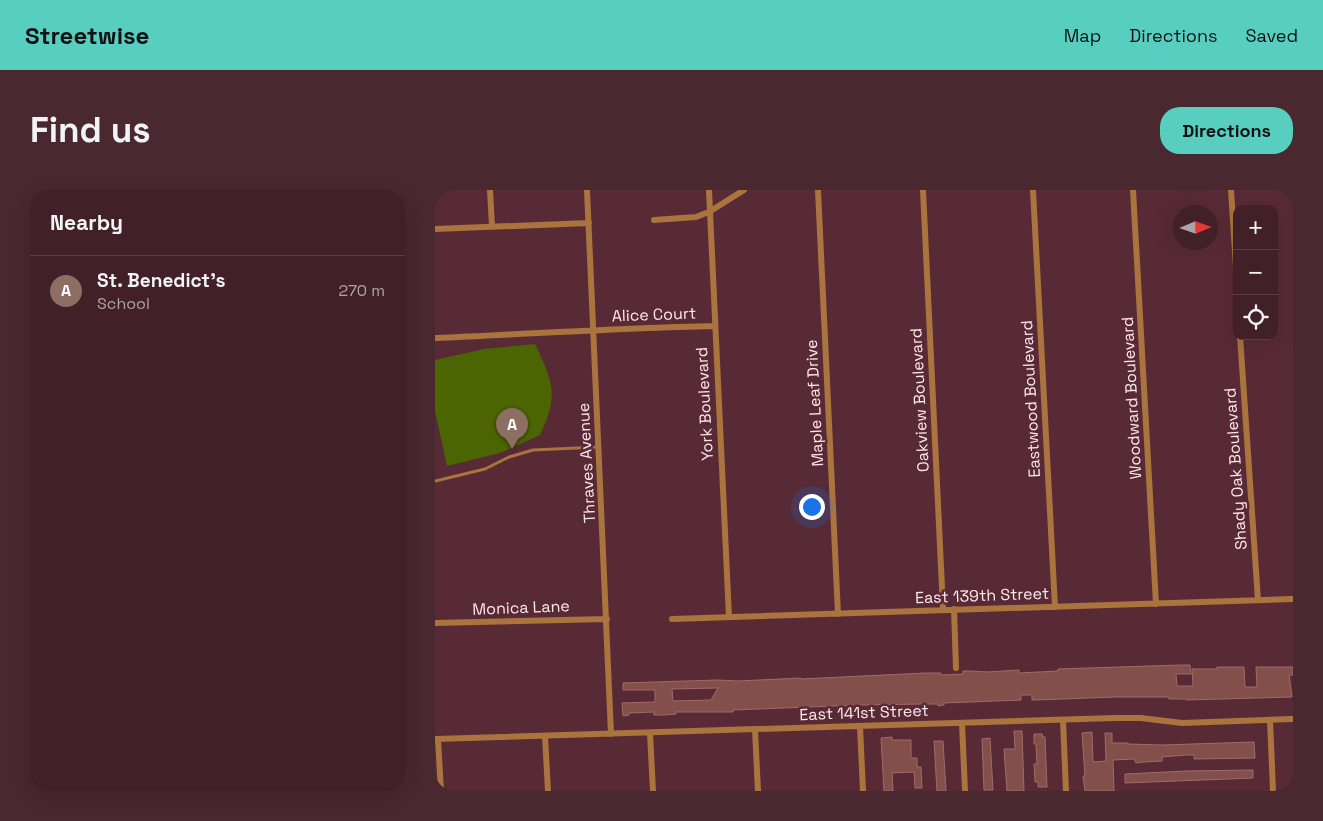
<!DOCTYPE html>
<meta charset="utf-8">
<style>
body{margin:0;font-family:"Space Grotesk",sans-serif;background:#492830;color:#f1f3f6}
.controls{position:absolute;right:15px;top:15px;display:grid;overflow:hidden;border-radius:10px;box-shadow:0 5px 20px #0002}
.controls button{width:45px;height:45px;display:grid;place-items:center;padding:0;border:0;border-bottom:1px solid #5a3e45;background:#422028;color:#f1f3f6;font:25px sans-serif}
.compass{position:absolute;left:738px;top:15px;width:45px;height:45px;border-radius:50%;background:#422028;box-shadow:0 5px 20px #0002;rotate:88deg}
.you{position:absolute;left:376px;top:316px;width:18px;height:18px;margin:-12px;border:4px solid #fff;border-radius:50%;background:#1a73e8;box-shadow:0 0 0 8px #1a73e833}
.badge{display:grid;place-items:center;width:32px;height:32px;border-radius:50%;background:#58cec0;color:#fff;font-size:16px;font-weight:700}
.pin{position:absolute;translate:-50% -41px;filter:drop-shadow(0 1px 2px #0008)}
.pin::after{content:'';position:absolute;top:26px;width:18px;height:15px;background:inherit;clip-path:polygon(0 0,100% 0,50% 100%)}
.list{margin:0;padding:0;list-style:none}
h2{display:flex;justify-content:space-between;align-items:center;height:65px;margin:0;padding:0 20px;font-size:21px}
h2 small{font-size:16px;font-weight:400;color:#aea3a8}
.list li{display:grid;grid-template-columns:32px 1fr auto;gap:15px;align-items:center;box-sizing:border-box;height:70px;padding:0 20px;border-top:1px solid #5a3e45}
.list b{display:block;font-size:19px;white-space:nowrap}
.list p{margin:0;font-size:16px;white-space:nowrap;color:#aea3a8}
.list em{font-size:16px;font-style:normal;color:#aea3a8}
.icon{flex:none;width:28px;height:28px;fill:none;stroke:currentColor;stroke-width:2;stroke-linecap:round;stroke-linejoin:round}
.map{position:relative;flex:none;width:858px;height:601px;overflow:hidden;border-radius:20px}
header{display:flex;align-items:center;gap:30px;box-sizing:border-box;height:70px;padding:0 25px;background:#58cec0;color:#111}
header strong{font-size:24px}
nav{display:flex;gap:28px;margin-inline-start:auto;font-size:18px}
.intro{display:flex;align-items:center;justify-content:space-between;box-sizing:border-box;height:120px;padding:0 30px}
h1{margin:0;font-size:35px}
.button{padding:12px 22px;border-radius:20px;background:#58cec0;color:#111;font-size:18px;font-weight:700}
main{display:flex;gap:30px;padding:0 30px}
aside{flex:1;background:#422028;border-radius:20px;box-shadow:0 5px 20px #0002}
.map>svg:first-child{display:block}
.green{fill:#4c6503}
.building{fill:#824f4b;stroke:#a16b67;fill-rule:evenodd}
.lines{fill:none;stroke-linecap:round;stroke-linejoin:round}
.service{stroke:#a9743d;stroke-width:3}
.minor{stroke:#a9743d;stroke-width:6}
.labels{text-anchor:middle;stroke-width:5;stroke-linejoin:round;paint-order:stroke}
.street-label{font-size:16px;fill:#ffe6eb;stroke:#582a36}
</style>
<header>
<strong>Streetwise</strong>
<nav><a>Map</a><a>Directions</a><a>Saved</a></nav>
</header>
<div class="intro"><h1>Find us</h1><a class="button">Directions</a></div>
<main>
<aside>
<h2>Nearby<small></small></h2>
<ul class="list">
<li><span class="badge" style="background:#8d6e63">A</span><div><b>St. Benedict's</b><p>School</p></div><em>270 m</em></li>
</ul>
</aside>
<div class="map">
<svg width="858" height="601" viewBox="0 0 858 601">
<rect width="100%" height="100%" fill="#582a36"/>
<!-- green -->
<path class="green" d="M100 154C118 192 124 205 105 245L65 263 12 276 0 221V170L49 159Z"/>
<!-- building -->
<path class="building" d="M746 475H755L756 484H741L742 496H758L757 479H782V477H809L810 497H822L821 477H858V485H854L857 507 751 510V509H734V507H681L600 510H597V505H586V510L509 513V515L503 516V514H487L425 515 298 520V522H241V524L229 525H219V522L194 523V525L188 526 187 513 220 512V500H188V493L283 490 303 491 366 488V489L490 483H506V485L528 484V481H537L552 482 584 480V483L623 481V479ZM283 498 276 510 238 511 237 499Z
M579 541H587L589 601H572L569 559H580Z
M657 542 658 572 671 571 670 543H677V553H693V554L727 555 819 552 820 568 759 569V565H751L727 567V571L708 572 701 573 699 569 678 570 679 601H650L648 586H650L647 543Z
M599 544H607L608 547H610L612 597H603V592H600L599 574H602L601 554H599Z
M457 547V550H476V568H482V577H486L487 598H480L479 582 457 583 458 601H449L446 548Z
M555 548 558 600H549L547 549Z
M499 551H508L511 601H502Z
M818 580V588L690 593V584L751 581Z"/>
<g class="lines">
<!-- service -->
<path class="service" d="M0 291 50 279 74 267 98 260 164 257"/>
<!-- minor -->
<path class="minor" d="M55 0 57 36
M152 0 176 544
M274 0 294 427
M383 0 403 424
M488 0 508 419
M598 0 620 417
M698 0 721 414
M796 0 802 93
M219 30 261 27 274 22 309 0
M0 39 154 33
M805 146 823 410
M0 148C93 144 186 138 279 136
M519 419 521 478
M237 429 858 409
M0 433 172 429
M628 530 631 601
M835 530 838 601
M527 533 530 601
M425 536 428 601
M320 540 323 601
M215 543 218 601
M110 546 113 601
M0 549 680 528H706L747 533 858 529
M3 549 6 601"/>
</g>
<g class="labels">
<!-- street labels -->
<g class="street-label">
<text transform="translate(219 124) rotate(-2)" y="6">Alice Court</text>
<text transform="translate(696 208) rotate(-93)" y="6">Woodward Boulevard</text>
<text transform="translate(595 209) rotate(-93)" y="6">Eastwood Boulevard</text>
<text transform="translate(484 210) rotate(-93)" y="6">Oakview Boulevard</text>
<text transform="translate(379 213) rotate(-93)" y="6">Maple Leaf Drive</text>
<text transform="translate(269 214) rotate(-93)" y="6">York Boulevard</text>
<text transform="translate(151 273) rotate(-93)" y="6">Thraves Avenue</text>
<text transform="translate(800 279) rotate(-94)" y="6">Shady Oak Boulevard</text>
<text transform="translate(547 405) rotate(-2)" y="6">East 139th Street</text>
<text transform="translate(86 417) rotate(-2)" y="6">Monica Lane</text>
<text transform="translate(429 522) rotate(-2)" y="6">East 141st Street</text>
</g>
</g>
</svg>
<div class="controls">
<button>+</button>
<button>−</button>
<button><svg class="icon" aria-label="locate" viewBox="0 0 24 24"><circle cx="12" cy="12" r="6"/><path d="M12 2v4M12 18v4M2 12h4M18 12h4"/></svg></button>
</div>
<svg class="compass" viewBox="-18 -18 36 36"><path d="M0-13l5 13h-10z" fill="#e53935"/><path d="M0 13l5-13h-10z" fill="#aea3a8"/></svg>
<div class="you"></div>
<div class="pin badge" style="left:77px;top:259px;background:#8d6e63">A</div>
</div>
</main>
